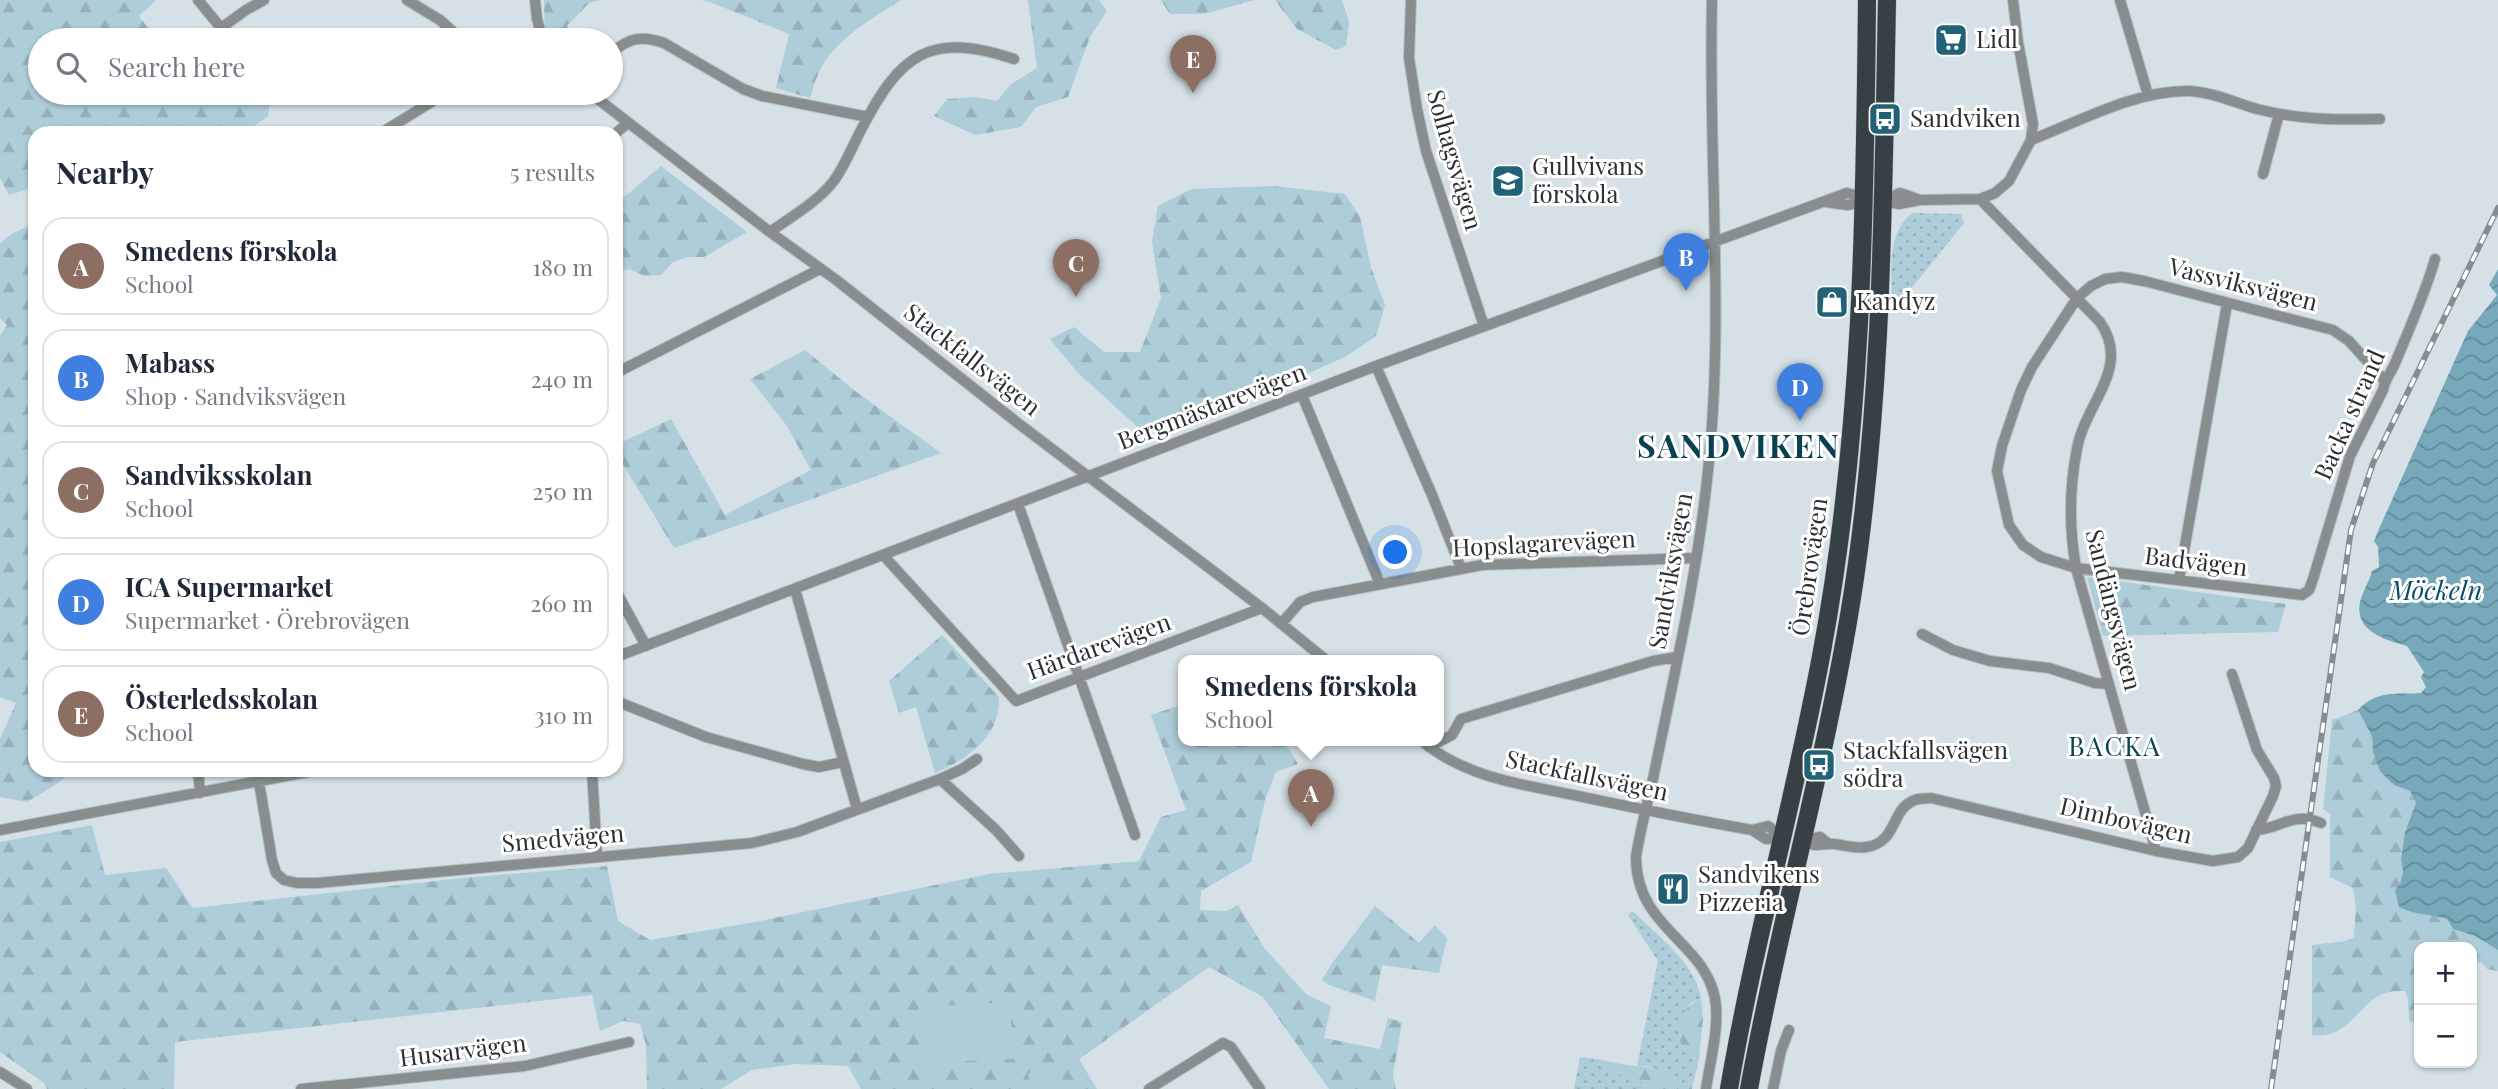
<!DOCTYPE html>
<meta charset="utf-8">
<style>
body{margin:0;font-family:"Playfair Display",serif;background:#f6f6f7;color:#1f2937}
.controls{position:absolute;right:21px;bottom:21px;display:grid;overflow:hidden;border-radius:14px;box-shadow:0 2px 5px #0004}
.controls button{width:63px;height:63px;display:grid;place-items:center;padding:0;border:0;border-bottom:2px solid #e0e1e3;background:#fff;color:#1f2937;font:35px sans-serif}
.you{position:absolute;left:1396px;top:553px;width:24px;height:24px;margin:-18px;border:5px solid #fff;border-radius:50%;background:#1a73e8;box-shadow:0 0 0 10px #1a73e833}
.badge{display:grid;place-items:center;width:46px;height:46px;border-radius:50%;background:#1a73e8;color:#fff;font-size:23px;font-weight:700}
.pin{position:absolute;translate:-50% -58px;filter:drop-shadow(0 2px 4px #0008)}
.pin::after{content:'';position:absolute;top:37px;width:24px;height:21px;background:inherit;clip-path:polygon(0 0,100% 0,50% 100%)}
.popup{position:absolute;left:1178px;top:655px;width:266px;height:91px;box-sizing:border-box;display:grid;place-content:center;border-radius:14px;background:#fff;filter:drop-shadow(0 2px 5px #0005);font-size:23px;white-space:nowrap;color:#747a83}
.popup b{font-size:26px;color:#1f2937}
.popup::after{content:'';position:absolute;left:50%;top:100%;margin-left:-14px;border:14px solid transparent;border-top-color:#fff}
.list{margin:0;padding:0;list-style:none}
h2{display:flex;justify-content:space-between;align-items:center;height:91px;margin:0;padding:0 28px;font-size:30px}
h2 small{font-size:23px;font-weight:400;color:#747a83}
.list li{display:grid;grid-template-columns:46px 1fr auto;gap:21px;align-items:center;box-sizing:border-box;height:98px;margin:0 14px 14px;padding:0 14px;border:2px solid #e0e1e3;border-radius:21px}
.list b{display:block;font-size:26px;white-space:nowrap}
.list p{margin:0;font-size:23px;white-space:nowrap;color:#747a83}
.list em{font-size:23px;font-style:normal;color:#747a83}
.icon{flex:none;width:38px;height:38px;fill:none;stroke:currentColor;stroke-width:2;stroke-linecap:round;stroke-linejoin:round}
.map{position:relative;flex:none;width:2498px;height:1089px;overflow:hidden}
.search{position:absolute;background:#fff;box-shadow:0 2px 5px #0004;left:28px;top:28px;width:595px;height:77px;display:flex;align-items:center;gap:18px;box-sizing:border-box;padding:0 24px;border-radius:38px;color:#747a83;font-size:26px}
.panel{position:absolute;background:#fff;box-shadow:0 2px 5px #0004;left:28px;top:126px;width:595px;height:651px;border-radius:21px}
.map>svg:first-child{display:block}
.grass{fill:url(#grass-dots)}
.forest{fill:url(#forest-firs)}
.park{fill:#adcdd9}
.water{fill:url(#water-waves)}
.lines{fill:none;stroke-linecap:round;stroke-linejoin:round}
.minor-casing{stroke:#b3bec2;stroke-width:12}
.trunk-casing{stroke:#b3bec2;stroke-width:19}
.minor{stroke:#888e8f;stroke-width:10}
.trunk{stroke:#374044;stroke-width:18}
.rail-casing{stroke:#848d90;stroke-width:6}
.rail{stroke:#fff;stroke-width:3.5;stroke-dasharray:10;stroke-linecap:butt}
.labels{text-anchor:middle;stroke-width:6;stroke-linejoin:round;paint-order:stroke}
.poi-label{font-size:24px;fill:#2b3032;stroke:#fff;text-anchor:start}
.street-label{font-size:24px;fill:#2b3032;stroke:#fff}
.water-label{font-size:26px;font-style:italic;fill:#094f63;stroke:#fff}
.neighbourhood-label{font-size:26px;letter-spacing:2px;fill:#094150;stroke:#fff}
.district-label{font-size:32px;font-weight:bold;letter-spacing:2px;fill:#094150;stroke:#fff}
</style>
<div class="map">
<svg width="2498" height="1089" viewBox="0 0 2498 1089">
<defs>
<pattern id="grass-dots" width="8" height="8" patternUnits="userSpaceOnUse" patternTransform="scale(1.75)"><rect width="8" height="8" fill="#adcdd9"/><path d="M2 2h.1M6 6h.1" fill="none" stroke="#95b0bb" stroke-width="1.8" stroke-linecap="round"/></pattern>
<pattern id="forest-firs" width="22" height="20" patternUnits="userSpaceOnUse" patternTransform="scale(1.75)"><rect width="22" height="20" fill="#adcdd9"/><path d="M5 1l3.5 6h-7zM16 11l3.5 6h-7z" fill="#95b0bb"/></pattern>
<pattern id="water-waves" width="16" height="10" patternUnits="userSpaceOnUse" patternTransform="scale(1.75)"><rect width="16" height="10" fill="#78a9ba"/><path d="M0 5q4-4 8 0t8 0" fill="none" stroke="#638a98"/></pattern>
</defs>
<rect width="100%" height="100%" fill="#d5e1e6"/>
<!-- grass -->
<path class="grass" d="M1912 213 1961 214 1964 223 1910 290 1897 312 1892 311C1893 278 1884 235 1912 213Z
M1631 912H1634C1658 937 1695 962 1701 998L1689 1004 1690 1057 1699 1058 1692 1089H1677C1668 1072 1656 1066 1637 1066L1658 961 1628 915Z
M1580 1057 1602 1060 1600 1064 1642 1082 1647 1089H1574Z"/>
<!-- forest -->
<path class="forest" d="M0 0H156L139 16 157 40H40V93H197L206 104C226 94 249 86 271 96L268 116 245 133H35V187L9 195 0 178Z
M544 0H601L589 3 567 26 576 40H545Z
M701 0H901C871 19 835 39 819 72 815 80 813 90 810 98L776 88 789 34 710 2Z
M1028 0H1099L1107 11 1090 37 1068 97 1036 107 1021 127 975 135 934 116 947 99 975 97 997 101 1011 84 1037 68Z
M1161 0H1254L1204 14H1170Z
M1275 0H1342L1349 22 1346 46 1336 50 1297 29Z
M661 166 747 232 704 257H688L673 262 661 275 644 276 629 269 616 272V204Z
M1273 186 1345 194 1360 217 1371 267 1385 305 1376 336 1345 357 1264 393 1158 433 1140 429 1078 373 1050 339 1074 327 1104 352H1140L1161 298 1152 242 1158 206 1191 189Z
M35 223V770H73L60 782 27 802 0 797V739L16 703 0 697V336L7 325 0 318V243L13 233Z
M805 350 855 391 941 453 674 548 616 453V445L671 419 725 515 811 470 787 426 750 379Z
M2087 577 2286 604 2278 632 2103 636Z
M942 635 999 697C1001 736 968 759 935 773L916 707 899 713 889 681Z
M1183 704V741H1284L1298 764 1276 772 1265 800 1251 862 1201 891 1200 910 1226 911 1238 905 1265 949 1307 995 1331 1006 1324 1038 1380 1049 1388 1018 1402 1022 1393 1075 1396 1089H1329L1263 997 1209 967 1079 1059 1097 1089H861L848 1066 796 1064 752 1070 721 1089H647L646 1045 640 1024 623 1021 600 1031 592 995 175 1042 174 1089H47L43 1082 0 1052V842L92 825 105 875 166 868 193 908 463 878 607 866 618 921 650 940 755 922 989 874 1139 861 1161 817 1186 810 1151 715Z
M2358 710 2372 736 2373 752 2394 785 2410 791 2416 803 2405 832 2401 859 2403 872 2400 884 2395 890 2399 906C2414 915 2431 914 2447 919L2453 929 2475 936 2498 950V971L2487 969 2481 962H2472V947H2419V1025L2409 1020 2408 999 2405 991C2399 991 2392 991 2388 992 2356 1002 2351 1040 2312 1035V945L2345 941 2354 937 2356 907 2353 888 2330 877V814L2323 809 2332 720Z
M1375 906 1419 943 1435 925 1447 938 1439 973 1382 965 1375 1001 1329 985 1322 980 1330 966Z
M1701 998 1703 1020 1699 1058 1690 1057C1671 1037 1676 1010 1701 998Z
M1602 1060C1613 1062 1624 1065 1636 1066 1656 1068 1668 1069 1677 1089H1647L1642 1082 1603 1069 1600 1064Z"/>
<!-- park -->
<path class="park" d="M1010 1002 1013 1059 923 1063 920 1007Z
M1060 1067 1066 1089H1031L1028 1073Z"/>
<!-- water -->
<path class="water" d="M2498 269V950L2475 936 2453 929 2447 919C2430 914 2414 915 2399 907L2395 890 2400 884 2403 872 2401 859 2405 832 2416 803 2410 791 2394 785 2380 771 2373 752 2372 736 2358 710C2378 689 2396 695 2421 693L2426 687 2421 677 2424 672 2407 646C2385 640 2354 631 2360 602 2363 591 2369 582 2372 571L2379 567 2378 547 2374 541 2378 531 2468 331 2497 295 2489 285Z"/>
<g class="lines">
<defs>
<path id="minor" d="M198 0 221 28 246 10 264 0
M407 0 440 20 462 40
M535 0 537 19 543 40
M1411 0 1409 58 1417 109 1426 151 1484 326
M2120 0 2148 95
M611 53C629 38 641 35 664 43L743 89 762 96 868 117
M590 93 770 232 835 279 1019 424 1262 608 1327 661
M381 133 446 93
M616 133 628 123
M2031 140C2080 121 2137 90 2189 91 2212 92 2236 103 2257 109 2300 120 2336 120 2380 119
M2263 174 2279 114
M1980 199 2100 322C2132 368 2085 403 2077 449 2069 489 2069 528 2076 568L2156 851
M1883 201 1899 204 1920 200 1980 199 1995 193 2009 181 2031 140 2033 124 2018 42 2013 0
M1883 201 1900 193 1917 199
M1826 202 1847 205 1863 202
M770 232C791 217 817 202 833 182 845 166 852 147 861 130 900 54 929 31 1014 59
M1376 366 1432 495 1461 568
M616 373 820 269
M2384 380 2349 341 2333 330 2144 281 2122 277 2105 279 2091 286 2077 298 2032 367 2021 390 2002 446 1997 471 2009 525 2023 545 2041 557 2076 568 2302 595 2309 590 2313 579 2350 456 2383 390C2385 378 2392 372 2396 361 2410 327 2425 294 2435 259
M1302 395 1380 584
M1018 504 1135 835
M884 556 1016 701 1262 608
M2179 580 2227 304
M795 589 857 809
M616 591 646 646
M1281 624 1300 602 1313 597 1482 565 1696 558
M1922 634 1953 650 1990 661 2049 668 2095 683 2109 684
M616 657 1376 366 1847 193 1855 195 1863 202
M616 701 706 737 803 764 819 767 843 762
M1422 741C1467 779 1527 785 1583 797 1639 809 1695 820 1752 830L1766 839 1783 838
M1429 747 1452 735 1461 719 1653 661 1677 657
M198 770 200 793
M592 770 597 857
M940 779 996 830 1019 856
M259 782 272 860 276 873 284 880 297 883H317L752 843 797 832 940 779 962 769 977 759
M0 830 318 770
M1752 830 1768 826 1783 838
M2256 830C2283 828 2292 811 2321 823
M1803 840C1817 849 1819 843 1834 844 1844 845 1856 849 1866 847 1898 843 1890 809 1915 800 1920 798 1927 799 1931 798L2156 851 2213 861 2238 857 2248 848 2273 796 2276 786 2274 778 2257 750 2232 674
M1803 840 1820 837 1829 844
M0 1072 27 1089
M301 1089 525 1066 629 1042
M1149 1089 1223 1043 1231 1047 1260 1089
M1706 1089C1710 1061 1720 1027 1715 998 1703 940 1636 928 1636 857 1640 830 1648 802 1654 774 1675 671 1699 567 1709 461 1724 308 1708 154 1712 0
M1773 1089 1781 1051 1789 1030"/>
<path id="trunk" d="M1729 1089C1754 942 1795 798 1822 651 1862 436 1865 218 1867 0
M1749 1089C1779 922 1827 758 1853 591 1883 395 1883 197 1887 0"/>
</defs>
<!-- minor casing -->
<use href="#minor" class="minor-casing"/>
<!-- trunk casing -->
<use href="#trunk" class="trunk-casing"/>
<!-- minor -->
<use href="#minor" class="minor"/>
<!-- trunk -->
<use href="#trunk" class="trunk"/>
<defs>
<path id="rail" d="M2271 1089 2351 530 2373 463 2498 208"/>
</defs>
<!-- rail casing -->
<use href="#rail" class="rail-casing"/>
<!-- rail -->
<use href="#rail" class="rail"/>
</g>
<!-- icons -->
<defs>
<symbol id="supermarket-square" viewBox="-11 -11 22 22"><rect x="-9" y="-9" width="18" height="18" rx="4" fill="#216277" stroke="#fff"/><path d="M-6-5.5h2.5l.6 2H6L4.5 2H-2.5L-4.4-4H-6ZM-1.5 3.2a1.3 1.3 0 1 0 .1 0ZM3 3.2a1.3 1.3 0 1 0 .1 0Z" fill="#fff"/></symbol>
<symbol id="bus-square" viewBox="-11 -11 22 22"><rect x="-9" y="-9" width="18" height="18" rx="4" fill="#216277" stroke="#fff"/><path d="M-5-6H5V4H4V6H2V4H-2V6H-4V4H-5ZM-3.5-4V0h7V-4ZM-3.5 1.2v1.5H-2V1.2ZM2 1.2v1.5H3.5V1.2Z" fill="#fff"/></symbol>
<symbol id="school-square" viewBox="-11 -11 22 22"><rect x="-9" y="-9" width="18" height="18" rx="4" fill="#216277" stroke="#fff"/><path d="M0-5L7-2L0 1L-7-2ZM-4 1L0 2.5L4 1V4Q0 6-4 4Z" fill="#fff"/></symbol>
<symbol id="shop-square" viewBox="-11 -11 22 22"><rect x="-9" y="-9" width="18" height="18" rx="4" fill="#216277" stroke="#fff"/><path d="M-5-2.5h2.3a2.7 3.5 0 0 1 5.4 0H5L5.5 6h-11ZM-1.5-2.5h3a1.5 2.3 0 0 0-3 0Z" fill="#fff"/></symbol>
<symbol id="restaurant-square" viewBox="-11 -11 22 22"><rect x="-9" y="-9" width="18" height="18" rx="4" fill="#216277" stroke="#fff"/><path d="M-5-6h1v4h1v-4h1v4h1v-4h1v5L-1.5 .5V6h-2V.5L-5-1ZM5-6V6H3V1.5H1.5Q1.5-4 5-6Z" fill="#fff"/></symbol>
</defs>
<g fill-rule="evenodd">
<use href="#supermarket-square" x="1932" y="21" width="38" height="38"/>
<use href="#bus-square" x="1866" y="100" width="38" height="38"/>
<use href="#school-square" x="1489" y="162" width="38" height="38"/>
<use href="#shop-square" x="1813" y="283" width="38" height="38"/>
<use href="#bus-square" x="1800" y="746" width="38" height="38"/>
<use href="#restaurant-square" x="1654" y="870" width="38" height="38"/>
</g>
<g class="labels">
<!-- poi labels -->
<g class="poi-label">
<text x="1976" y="48">Lidl</text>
<text x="1910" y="127">Sandviken</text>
<text x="1532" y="175">Gullvivans<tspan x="1532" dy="28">förskola</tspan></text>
<text x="1856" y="310">Kandyz</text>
<text x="1843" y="759">Stackfallsvägen<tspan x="1843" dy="28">södra</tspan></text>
<text x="1698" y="883">Sandvikens<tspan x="1698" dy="28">Pizzeria</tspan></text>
</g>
<!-- street labels -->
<g class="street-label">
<text transform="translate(1454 160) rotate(74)" y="8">Solhagsvägen</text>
<text transform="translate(2243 285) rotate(14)" y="8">Vassviksvägen</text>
<text transform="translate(972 360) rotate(38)" y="8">Stackfallsvägen</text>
<text transform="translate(1212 407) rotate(-21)" y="8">Bergmästarevägen</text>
<text transform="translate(2350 415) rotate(-66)" y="8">Backa strand</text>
<text transform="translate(1544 544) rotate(-3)" y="8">Hopslagarevägen</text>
<text transform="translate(2196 562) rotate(7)" y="8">Badvägen</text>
<text transform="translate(1810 567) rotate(-82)" y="8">Örebrovägen</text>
<text transform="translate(1671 571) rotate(-80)" y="8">Sandviksvägen</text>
<text transform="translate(2113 610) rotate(76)" y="8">Sandängsvägen</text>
<text transform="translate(1099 647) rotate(-20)" y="8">Härdarevägen</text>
<text transform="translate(1587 776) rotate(12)" y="8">Stackfallsvägen</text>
<text transform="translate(2126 821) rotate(13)" y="8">Dimbovägen</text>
<text transform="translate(563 839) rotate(-5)" y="8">Smedvägen</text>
<text transform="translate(463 1051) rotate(-7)" y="8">Husarvägen</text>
</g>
<!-- water labels -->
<g class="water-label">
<text x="2436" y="600">Möckeln</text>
</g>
<!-- neighbourhood labels -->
<g class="neighbourhood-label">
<text x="2115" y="756">BACKA</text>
</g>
<!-- district labels -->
<g class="district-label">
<text x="1739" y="458">SANDVIKEN</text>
</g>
</g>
</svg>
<div class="controls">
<button>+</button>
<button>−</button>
</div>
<div class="you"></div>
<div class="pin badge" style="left:1311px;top:827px;background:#8d6e63">A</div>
<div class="popup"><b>Smedens förskola</b>School</div>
<div class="pin badge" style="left:1686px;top:291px;background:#3f7fe0">B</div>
<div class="pin badge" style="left:1076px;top:297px;background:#8d6e63">C</div>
<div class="pin badge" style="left:1800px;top:421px;background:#3f7fe0">D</div>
<div class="pin badge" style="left:1193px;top:93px;background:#8d6e63">E</div>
<div class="search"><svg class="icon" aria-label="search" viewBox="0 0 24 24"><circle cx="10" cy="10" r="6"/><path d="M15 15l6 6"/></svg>Search here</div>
<section class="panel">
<h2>Nearby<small>5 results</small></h2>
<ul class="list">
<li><span class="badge" style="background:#8d6e63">A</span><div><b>Smedens förskola</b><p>School</p></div><em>180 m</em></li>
<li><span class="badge" style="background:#3f7fe0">B</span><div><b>Mabass</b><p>Shop · Sandviksvägen</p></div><em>240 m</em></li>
<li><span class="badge" style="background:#8d6e63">C</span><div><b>Sandviksskolan</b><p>School</p></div><em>250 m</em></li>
<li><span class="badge" style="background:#3f7fe0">D</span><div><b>ICA Supermarket</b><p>Supermarket · Örebrovägen</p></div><em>260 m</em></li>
<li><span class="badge" style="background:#8d6e63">E</span><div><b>Österledsskolan</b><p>School</p></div><em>310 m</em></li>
</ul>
</section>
</div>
